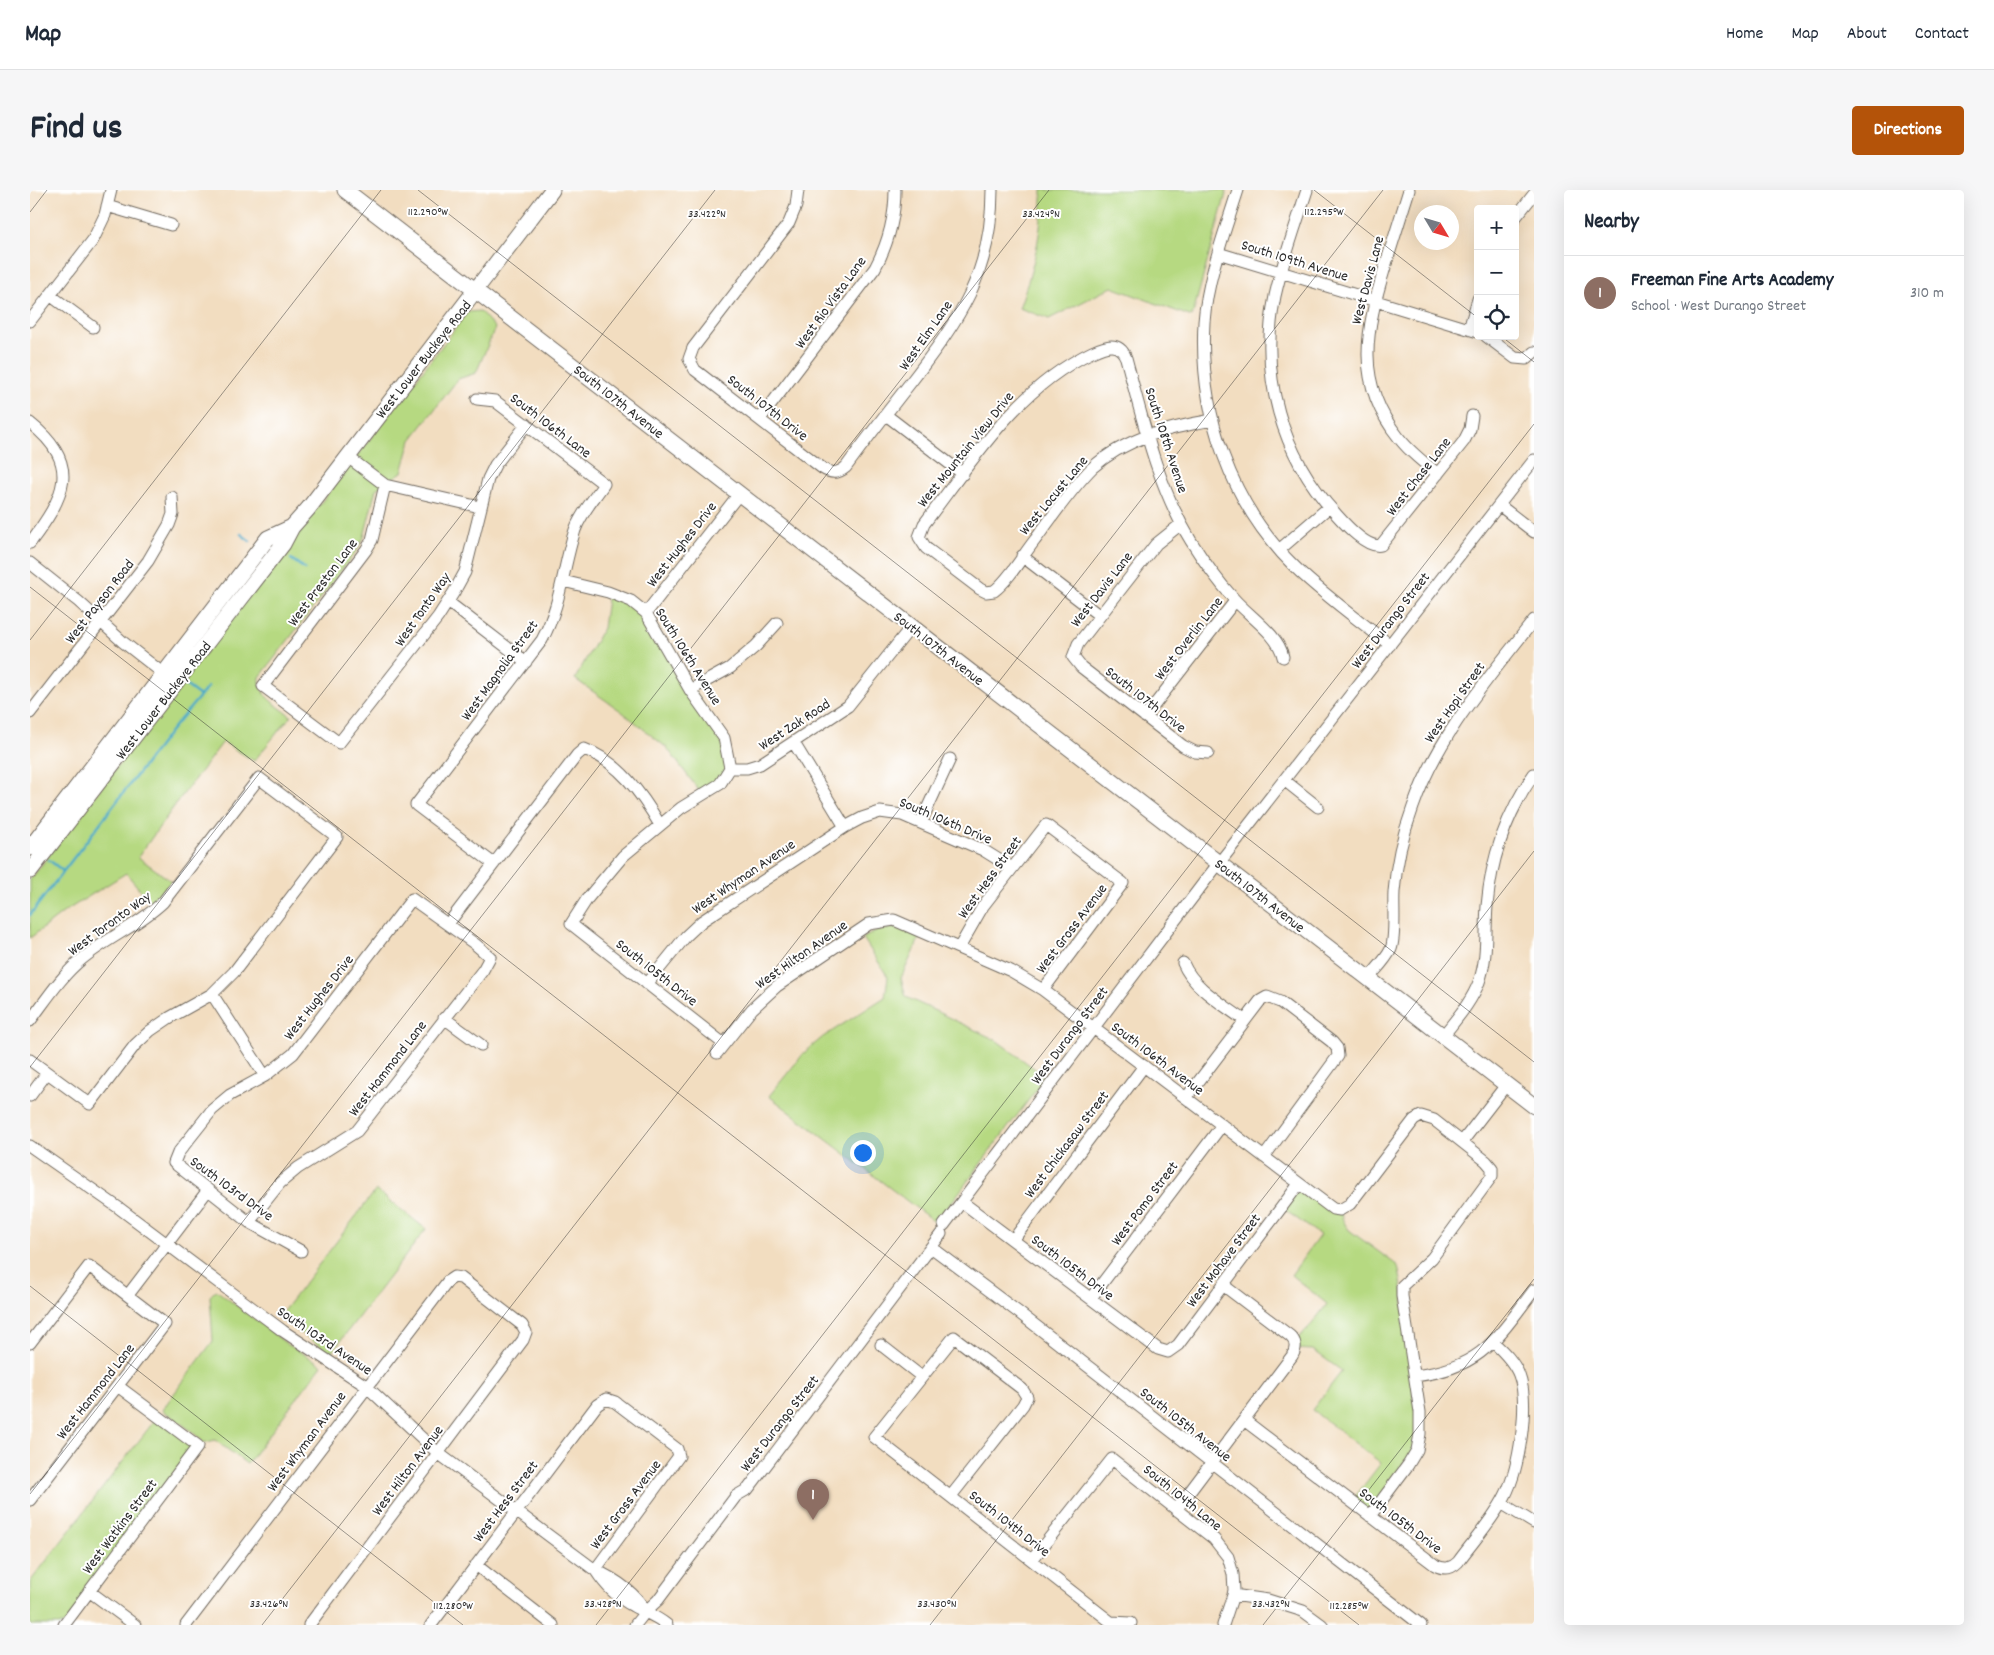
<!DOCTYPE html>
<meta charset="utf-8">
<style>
body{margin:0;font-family:Dekko,sans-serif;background:#f6f6f7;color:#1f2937}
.controls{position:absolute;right:15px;top:15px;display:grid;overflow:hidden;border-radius:5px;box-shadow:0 5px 20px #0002}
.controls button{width:45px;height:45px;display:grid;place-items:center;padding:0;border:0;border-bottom:1px solid #e0e1e3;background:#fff;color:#1f2937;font:25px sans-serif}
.compass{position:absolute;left:1384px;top:15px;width:45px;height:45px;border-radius:50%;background:#fff;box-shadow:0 5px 20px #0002;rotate:128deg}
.you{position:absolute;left:832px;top:962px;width:18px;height:18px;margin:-12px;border:4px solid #fff;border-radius:50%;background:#1a73e8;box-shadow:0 0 0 8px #1a73e833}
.badge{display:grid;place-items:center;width:32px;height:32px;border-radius:50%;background:#b45309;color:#fff;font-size:16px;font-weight:700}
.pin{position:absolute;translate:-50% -41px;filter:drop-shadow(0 1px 2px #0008)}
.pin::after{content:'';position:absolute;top:26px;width:18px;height:15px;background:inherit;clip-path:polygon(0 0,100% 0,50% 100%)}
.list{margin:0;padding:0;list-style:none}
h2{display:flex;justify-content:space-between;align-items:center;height:65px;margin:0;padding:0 20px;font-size:21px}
h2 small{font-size:16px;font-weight:400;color:#747a83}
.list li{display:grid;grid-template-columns:32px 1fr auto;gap:15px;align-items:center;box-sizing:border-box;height:75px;padding:0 20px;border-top:1px solid #e0e1e3}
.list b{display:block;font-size:19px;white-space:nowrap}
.list p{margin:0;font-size:16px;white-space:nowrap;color:#747a83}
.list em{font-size:16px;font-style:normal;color:#747a83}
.icon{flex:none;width:28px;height:28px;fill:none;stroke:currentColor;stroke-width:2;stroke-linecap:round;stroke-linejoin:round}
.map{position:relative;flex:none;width:1504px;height:1435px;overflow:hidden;border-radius:5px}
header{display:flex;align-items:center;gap:30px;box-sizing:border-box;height:70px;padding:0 25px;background:#fff;border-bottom:1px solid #e0e1e3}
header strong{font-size:24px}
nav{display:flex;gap:28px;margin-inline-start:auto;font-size:18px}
.intro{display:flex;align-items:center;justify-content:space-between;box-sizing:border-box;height:120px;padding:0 30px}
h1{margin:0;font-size:35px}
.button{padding:12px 22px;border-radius:5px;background:#b45309;color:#fff;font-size:18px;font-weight:700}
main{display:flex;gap:30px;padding:0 30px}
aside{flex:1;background:#fff;border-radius:5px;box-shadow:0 5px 20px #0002}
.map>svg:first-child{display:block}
.green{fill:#b6d981;stroke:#708256}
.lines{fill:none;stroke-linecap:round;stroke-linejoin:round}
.stream{stroke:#4aaac9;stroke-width:2.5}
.minor-casing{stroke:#71695f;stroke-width:13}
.major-casing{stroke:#71695f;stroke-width:17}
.minor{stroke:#fff;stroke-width:11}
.major{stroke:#fff;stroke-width:15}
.ticks{fill:none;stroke:#2b2b2b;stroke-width:1;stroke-opacity:0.45}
.labels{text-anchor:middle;stroke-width:4;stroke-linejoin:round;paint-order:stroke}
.street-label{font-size:15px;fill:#2b2b2b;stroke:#fff}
.ticks-label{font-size:12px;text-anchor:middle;fill:#2b2b2b;stroke:#fff;stroke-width:4;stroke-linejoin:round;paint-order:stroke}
</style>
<header>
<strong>Map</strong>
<nav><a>Home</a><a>Map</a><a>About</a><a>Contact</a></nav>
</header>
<div class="intro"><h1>Find us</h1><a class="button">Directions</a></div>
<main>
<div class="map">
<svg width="1504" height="1435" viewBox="0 0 1504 1435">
<rect width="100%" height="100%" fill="#fff"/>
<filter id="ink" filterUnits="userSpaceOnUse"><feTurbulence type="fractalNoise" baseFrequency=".02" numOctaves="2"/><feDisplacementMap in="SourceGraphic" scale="10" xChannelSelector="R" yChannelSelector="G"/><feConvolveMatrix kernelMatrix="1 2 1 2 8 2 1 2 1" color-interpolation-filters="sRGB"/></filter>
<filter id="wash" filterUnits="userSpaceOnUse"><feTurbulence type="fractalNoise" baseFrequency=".0096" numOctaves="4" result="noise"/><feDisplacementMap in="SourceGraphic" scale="20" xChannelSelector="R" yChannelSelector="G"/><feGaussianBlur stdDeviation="1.12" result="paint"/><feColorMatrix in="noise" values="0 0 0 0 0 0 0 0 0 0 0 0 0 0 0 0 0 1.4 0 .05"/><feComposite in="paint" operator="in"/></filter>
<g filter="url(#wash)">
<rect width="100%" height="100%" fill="#f2ddc0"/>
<!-- green -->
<path class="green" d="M1012 0H1197L1162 127 1082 97 1019 129 989 118C1003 80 1013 41 1012 0Z
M450 121 465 138 446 183 428 189 381 250 372 282 346 299 334 347 327 360 230 487C228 506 247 515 261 526L224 571 193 552 148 611 108 667 141 691 129 709 121 713 96 683 34 722 0 748V690L438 122Z
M578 402 616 423 694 548 700 578 673 606 637 558 591 521 545 489 573 438Z
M862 738 879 741 890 747 871 788 876 807 966 850 1016 887 906 1033 739 906 774 863 793 847 855 807 858 787 833 748 847 741Z
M1269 994 1310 1020 1313 1031 1319 1040 1368 1076 1372 1096 1389 1252 1340 1326 1321 1312 1351 1273 1282 1220 1312 1181 1283 1160 1266 1159 1265 1151 1282 1134 1297 1114 1261 1085 1290 1045 1252 1018Z
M346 1000 396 1039 301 1163 248 1128Z
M186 1100 257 1154 292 1175 217 1274 185 1250 173 1253C168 1244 142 1227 132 1220L183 1151 180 1106Z
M128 1226 168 1256 34 1435H0V1392Z"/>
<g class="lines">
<!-- stream -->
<path class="stream" d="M211 344 220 351
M261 369 275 379
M154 494 170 506
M19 670 33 681
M0 725 142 539 178 497"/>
</g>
</g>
<g filter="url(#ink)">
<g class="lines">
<defs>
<path id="minor" d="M768 0 766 16 759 33 663 158 659 169 665 180 792 278C801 284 808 284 816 277 837 248 859 220 881 192 930 128 962 84 962 0
M1208 0C1195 41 1177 89 1174 132 1169 223 1200 314 1266 378 1295 406 1329 430 1360 455
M1277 0C1266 35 1253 70 1245 106 1229 185 1251 265 1306 324 1315 334 1337 359 1351 355L1434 251 1440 239 1442 226
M1379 0C1371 26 1363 51 1355 77 1336 140 1324 192 1369 248 1380 262 1394 273 1408 284
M77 16 141 35
M1485 28 1504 4
M1188 63 1448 142
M20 105 63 137
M0 131 63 50 75 25 81 0
M1439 139 1448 109
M1456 146 1485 168 1496 169 1504 162
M447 209 465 211 574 294C564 309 551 323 545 340 533 377 531 415 512 450L386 615 464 674
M856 225 933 284
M730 229 845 78C858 54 865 28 865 0
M1182 230C1139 238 1095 248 1062 278 1041 299 1023 326 1005 350 993 365 979 390 964 401L956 402 950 399 896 358 889 347 894 334C943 270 987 198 1062 162 1075 156 1089 150 1096 168 1113 231 1127 295 1161 351 1174 372 1188 391 1204 409 1219 426 1249 445 1253 467
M0 233C53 275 34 307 0 353
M318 267 355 295 450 317
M355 295 342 350 336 360 233 496 309 553 408 427 424 402 435 382 458 289 465 275 497 234
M1469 315 1504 342
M1151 334 1126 354 1048 454 1043 467 1051 477 1153 556 1165 562 1178 563
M1249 360 1299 317
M992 366 1070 426
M0 373 49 412 93 452 139 488
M533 391 578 402 601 411 616 423 660 500 694 548 700 578
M418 412 496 472
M616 423 709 304
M660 500 700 478 726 456 747 433
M0 523 118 371 139 335 143 324 142 307
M1115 527 1205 411
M764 553 815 637
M700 578H717L730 574 818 516 881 437
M1254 590 1288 617
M891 632 920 569
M418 734 547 565 554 559C588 571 612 604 630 635
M929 758 953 716 1016 635 1093 693 1013 800
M1153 773C1164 799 1193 814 1214 830
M1338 789C1345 780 1356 770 1361 759 1366 746 1363 717 1364 702 1366 673 1373 644 1383 617 1408 545 1458 489 1504 430
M617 794 656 746 672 731 815 637 832 628 850 622 872 625 953 660 982 678
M182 804 235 886
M414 828 451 855
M0 831C16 810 31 786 52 769 77 748 109 735 133 712L229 588 307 647 204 782 182 804 139 828 120 841 105 855 60 914 0 870
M1413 846C1426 829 1441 813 1449 792 1458 767 1455 742 1457 716 1461 669 1477 623 1504 584
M694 854 541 734 557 709 593 666 651 618 690 594 700 578
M687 863 722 819 747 796 839 734 864 730 981 781 1013 800 1303 1019 1310 1020 1320 1014 1384 930 1391 926 1404 930 1456 971 1462 978V986L1402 1068 1372 1096V1106L1390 1222V1244L1387 1260 1378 1275 1340 1326
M0 906 17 883
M1156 908 1230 811 1237 807 1250 812 1302 852 1307 858 1308 866 1234 967
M1432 952 1476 895
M0 956 89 1018 253 1141 336 1196 408 1263 565 1380C585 1389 604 1402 616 1421
M932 1012 1128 1159 1138 1162 1148 1155 1269 994
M219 1032 250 993 268 978 327 941 453 780 460 767 445 754 382 709 263 864 235 886 200 905 182 920 148 963 144 973 219 1032 271 1061
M914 1035 1175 691 1504 270
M983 1050 1114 876
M901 1057 988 1122 1391 1435
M98 1105 178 1000
M1061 1108 1192 935
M0 1153 59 1076 135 1134 0 1310
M851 1155 892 1187
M1385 1186C1451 1178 1466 1150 1504 1100
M1214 1230 1405 1375C1414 1380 1421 1379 1428 1372 1444 1350 1463 1330 1475 1306 1489 1279 1500 1214 1489 1185 1484 1172 1474 1162 1463 1152
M921 1306 993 1215 997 1207 992 1199 924 1147 844 1247 1081 1432 1101 1433
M1471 1313 1504 1333
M1146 1320 1262 1166C1267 1158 1266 1151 1260 1146L1193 1095
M1002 1370 1082 1269 1184 1349 1198 1367 1203 1384 1204 1400 1203 1405 1238 1410 1273 1421 1292 1435
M446 1375 523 1435
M566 1381C575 1395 588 1408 603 1416 615 1423 625 1425 637 1435
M59 1401 105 1435
M34 1435 168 1256 89 1197
M156 1435 418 1091 424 1087 431 1088 492 1135 496 1142 493 1150 279 1435
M401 1435 567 1215 576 1209 585 1212 647 1259 649 1266 565 1380
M605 1435 616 1421 628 1410 706 1306 718 1299 911 1044
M1193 1435 1203 1405"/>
<path id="major" d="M315 0 1504 916
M0 658 238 348 262 337
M0 681 253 354 262 337 278 319 522 0"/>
</defs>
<!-- minor casing -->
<use href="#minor" class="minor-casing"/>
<!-- major casing -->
<use href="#major" class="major-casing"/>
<!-- minor -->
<use href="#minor" class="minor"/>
<!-- major -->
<use href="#major" class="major"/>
</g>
</g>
<!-- ticks -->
<path class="ticks" d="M388 0 1504 872M1284 0 1448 128M0 22 17 0M1471 146 1504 172M0 397 1329 1435M0 450 351 0M0 877 685 0M0 1096 433 1435M0 1304 1019 0M232 1435 1353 0M566 1435 1504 234M900 1435 1504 661M1233 1435 1504 1089"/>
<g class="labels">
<!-- street labels -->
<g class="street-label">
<text transform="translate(1265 70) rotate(17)" y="5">South 109th Avenue</text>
<text transform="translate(1337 90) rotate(-75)" y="5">West Davis Lane</text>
<text transform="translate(800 112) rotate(-54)" y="5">West Rio Vista Lane</text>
<text transform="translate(895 145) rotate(-55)" y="5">West Elm Lane</text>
<text transform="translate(393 169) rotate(-52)" y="5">West Lower Buckeye Road</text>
<text transform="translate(589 211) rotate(38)" y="5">South 107th Avenue</text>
<text transform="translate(738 217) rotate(38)" y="5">South 107th Drive</text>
<text transform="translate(521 235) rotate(37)" y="5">South 106th Lane</text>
<text transform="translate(1137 250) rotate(72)" y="5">South 108th Avenue</text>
<text transform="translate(935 259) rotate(-51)" y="5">West Mountain View Drive</text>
<text transform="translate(1388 286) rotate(-52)" y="5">West Chase Lane</text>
<text transform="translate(1023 305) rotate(-50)" y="5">West Locust Lane</text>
<text transform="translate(651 354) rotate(-52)" y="5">West Hughes Drive</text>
<text transform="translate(292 392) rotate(-53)" y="5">West Preston Lane</text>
<text transform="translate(1071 399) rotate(-52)" y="5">West Davis Lane</text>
<text transform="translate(69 411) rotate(-52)" y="5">West Payson Road</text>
<text transform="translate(392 419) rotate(-55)" y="5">West Tonto Way</text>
<text transform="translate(1360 430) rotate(-52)" y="5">West Durango Street</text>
<text transform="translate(1158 448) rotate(-52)" y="5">West Overlin Lane</text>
<text transform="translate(909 458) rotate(38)" y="5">South 107th Avenue</text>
<text transform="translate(659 466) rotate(58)" y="5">South 106th Avenue</text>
<text transform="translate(469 480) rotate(-54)" y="5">West Magnolia Street</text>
<text transform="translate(1116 509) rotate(38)" y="5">South 107th Drive</text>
<text transform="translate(133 510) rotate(-52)" y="5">West Lower Buckeye Road</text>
<text transform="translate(1424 512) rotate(-55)" y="5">West Hopi Street</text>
<text transform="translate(764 534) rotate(-33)" y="5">West Zak Road</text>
<text transform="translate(916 630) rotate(23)" y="5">South 106th Drive</text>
<text transform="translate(713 686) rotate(-34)" y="5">West Whyman Avenue</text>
<text transform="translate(959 687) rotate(-54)" y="5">West Hess Street</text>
<text transform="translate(1230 705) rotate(38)" y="5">South 107th Avenue</text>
<text transform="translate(79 733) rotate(-36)" y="5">West Toronto Way</text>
<text transform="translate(1041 738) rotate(-53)" y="5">West Gross Avenue</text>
<text transform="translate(771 764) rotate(-35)" y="5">West Hilton Avenue</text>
<text transform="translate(627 782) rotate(38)" y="5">South 105th Drive</text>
<text transform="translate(288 807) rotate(-52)" y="5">West Hughes Drive</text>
<text transform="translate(1039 845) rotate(-53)" y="5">West Durango Street</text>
<text transform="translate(1128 868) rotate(37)" y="5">South 106th Avenue</text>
<text transform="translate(357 878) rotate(-52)" y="5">West Hammond Lane</text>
<text transform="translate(1036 954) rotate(-53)" y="5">West Chickasaw Street</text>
<text transform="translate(202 998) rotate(36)" y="5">South 103rd Drive</text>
<text transform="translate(1114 1013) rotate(-53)" y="5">West Pomo Street</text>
<text transform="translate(1193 1070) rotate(-53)" y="5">West Mohave Street</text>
<text transform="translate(1043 1077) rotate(37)" y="5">South 105th Drive</text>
<text transform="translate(295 1150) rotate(34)" y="5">South 103rd Avenue</text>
<text transform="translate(65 1201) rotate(-52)" y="5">West Hammond Lane</text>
<text transform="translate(749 1233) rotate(-52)" y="5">West Durango Street</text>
<text transform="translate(1156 1234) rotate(38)" y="5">South 105th Avenue</text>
<text transform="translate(276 1251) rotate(-53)" y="5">West Whyman Avenue</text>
<text transform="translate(377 1280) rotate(-53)" y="5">West Hilton Avenue</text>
<text transform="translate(1153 1307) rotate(39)" y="5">South 104th Lane</text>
<text transform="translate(475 1311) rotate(-53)" y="5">West Hess Street</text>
<text transform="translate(595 1314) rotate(-53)" y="5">West Gross Avenue</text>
<text transform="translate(1371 1330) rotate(37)" y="5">South 105th Drive</text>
<text transform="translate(980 1333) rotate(38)" y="5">South 104th Drive</text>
<text transform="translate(89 1336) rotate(-53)" y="5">West Watkins Street</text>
</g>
</g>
<g class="ticks-label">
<text x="398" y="25">112.290°W</text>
<text x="1294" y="25">112.295°W</text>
<text x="677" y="27">33.422°N</text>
<text x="1011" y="27">33.424°N</text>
<text x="239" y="1417">33.426°N</text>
<text x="573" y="1417">33.428°N</text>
<text x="907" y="1417">33.430°N</text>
<text x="1241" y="1417">33.432°N</text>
<text x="423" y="1419">112.280°W</text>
<text x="1319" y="1419">112.285°W</text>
</g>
</svg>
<div class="controls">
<button>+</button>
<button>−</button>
<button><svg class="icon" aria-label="locate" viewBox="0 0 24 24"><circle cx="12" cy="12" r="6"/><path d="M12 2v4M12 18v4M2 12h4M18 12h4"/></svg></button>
</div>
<svg class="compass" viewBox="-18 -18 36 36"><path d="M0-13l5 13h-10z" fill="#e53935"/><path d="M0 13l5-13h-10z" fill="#747a83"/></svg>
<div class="you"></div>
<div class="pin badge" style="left:783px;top:1330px;background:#8d6e63">1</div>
</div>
<aside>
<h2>Nearby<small></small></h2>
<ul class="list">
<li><span class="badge" style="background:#8d6e63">1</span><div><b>Freeman Fine Arts Academy</b><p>School · West Durango Street</p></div><em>310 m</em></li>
</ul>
</aside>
</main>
